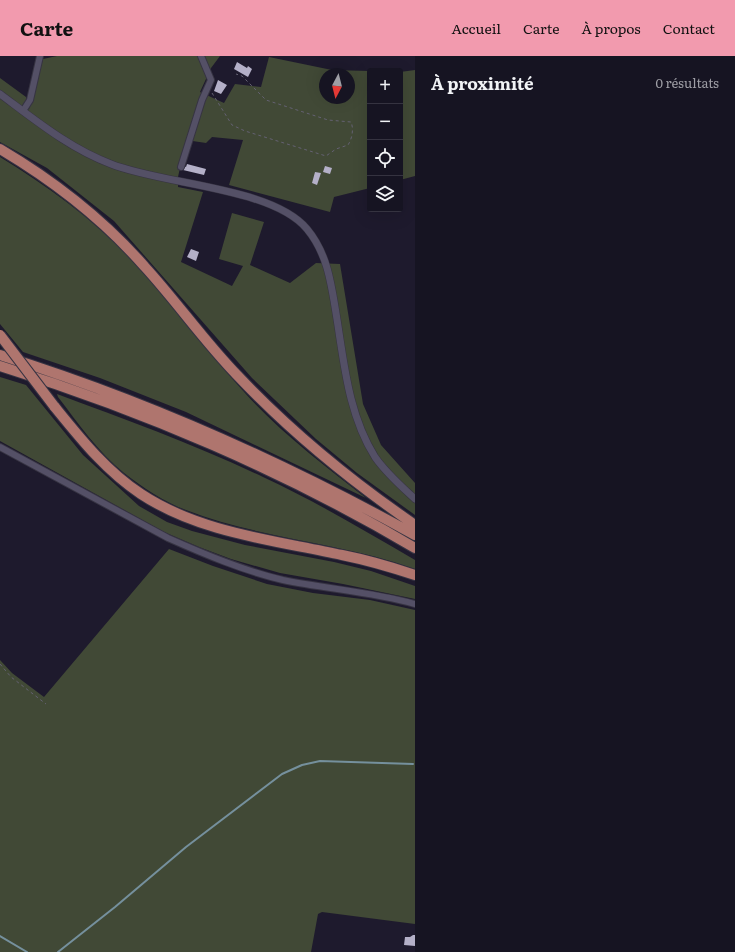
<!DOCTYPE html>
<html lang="fr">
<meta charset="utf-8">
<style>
body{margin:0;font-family:Literata,serif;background:#1f1d2a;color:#f1f3f6}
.controls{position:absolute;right:12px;top:12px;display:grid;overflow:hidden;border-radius:4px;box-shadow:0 4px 16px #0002}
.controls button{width:36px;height:36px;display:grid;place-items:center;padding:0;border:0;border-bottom:1px solid #353340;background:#161422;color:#f1f3f6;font:20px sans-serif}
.compass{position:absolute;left:319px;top:12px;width:36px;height:36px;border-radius:50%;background:#161422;box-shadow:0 4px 16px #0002;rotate:187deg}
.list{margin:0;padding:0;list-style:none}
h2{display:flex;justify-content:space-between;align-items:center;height:52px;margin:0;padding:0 16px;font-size:17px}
h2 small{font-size:13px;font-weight:400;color:#9e9ea5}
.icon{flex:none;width:22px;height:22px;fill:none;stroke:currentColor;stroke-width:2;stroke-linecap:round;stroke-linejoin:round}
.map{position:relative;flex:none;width:415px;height:896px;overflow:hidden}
header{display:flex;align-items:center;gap:24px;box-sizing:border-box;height:56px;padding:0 20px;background:#f29aae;color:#111}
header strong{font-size:19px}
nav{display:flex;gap:22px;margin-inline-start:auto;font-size:14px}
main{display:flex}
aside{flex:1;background:#161422}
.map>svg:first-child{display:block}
.green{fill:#414936;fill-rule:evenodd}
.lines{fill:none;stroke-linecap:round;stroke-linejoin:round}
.stream{stroke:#75909d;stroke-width:2}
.building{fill:#b4b0c8}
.minor-casing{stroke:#373443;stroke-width:8}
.tertiary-casing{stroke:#373443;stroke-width:8}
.trunk-casing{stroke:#373443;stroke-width:12}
.path{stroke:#646172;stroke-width:1;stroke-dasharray:3 3;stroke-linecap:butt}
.minor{stroke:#545066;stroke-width:6}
.tertiary{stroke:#545066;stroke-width:7}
.trunk{stroke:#af756e;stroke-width:10}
.trunk-bridge-casing{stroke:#373443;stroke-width:12;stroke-linecap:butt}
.trunk-bridge{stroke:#af756e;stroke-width:10}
</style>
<header>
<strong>Carte</strong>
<nav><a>Accueil</a><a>Carte</a><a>À propos</a><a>Contact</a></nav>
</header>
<main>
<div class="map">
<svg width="415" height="896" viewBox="0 0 415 896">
<rect width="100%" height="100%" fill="#1e1a2d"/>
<!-- green -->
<path class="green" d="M57 0H220L211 12 200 36 224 47 235 28 261 31 269 1 332 14 370 15V132L334 141 330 156 229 129 243 84 212 81 206 87 186 84 178 121V131L203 136 181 206 232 230 243 210 219 203 232 157 264 166 250 209 290 227 316 207 340 208 363 348 381 389 415 427V459L357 417 316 383 252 322 114 165 47 112 0 86V22L26 41 29 53 43 3ZM325 18H349V42H325Z
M415 14V120L400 124V16Z
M0 101C51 132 99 168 140 212 177 252 208 297 245 337 281 377 324 409 366 442L186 356 100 322 23 296 0 268Z
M0 321 26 329 83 399 139 450 167 466 192 475 245 489 334 506 371 515 415 530V543L343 528 280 517 231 503 199 491 164 476 0 385Z
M57 338C127 364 196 389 263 421 315 445 365 475 415 504V513C341 486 260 483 186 454 164 446 142 431 124 417 98 396 78 367 58 341Z
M169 493 213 510 267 528 313 537 370 544 415 554V868L322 856 318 858 311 896H0V604L12 617 44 641Z"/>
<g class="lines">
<!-- stream -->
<path class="stream" d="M0 880 27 896
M58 896 115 851 186 791 282 718 302 709 320 705 413 708"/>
</g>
<!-- building -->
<path class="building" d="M237 6 247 12 248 10 252 13 248 21 234 13Z
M218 24 227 29 221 38 214 35Z
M187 108 206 113 204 119 183 114 184 110 186 111Z
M325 110 332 112 330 118 323 116Z
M315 116 321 117 317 129 312 127Z
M191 193 199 196 196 205 187 201Z
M413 879H415V890L404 889 405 881H410Z"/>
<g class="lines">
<defs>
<path id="minor" d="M23 55 30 44 40 0
M181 111 202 44 211 24 201 0
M0 391 168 482C204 498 244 515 283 524 327 533 372 536 415 548"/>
<path id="tertiary" d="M0 38C35 64 69 92 111 108 164 129 272 131 307 173 327 197 331 226 336 257 344 306 348 358 375 401 386 417 401 430 415 443"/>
<path id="trunk" d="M0 93C54 125 104 164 145 211 177 246 204 285 237 319 291 376 351 425 415 469
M0 299C144 344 283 406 415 479
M0 310C142 354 287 416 415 492
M54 350C80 382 106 415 141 438 200 477 274 484 342 499 367 504 391 511 415 519"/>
</defs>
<!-- minor casing -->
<use href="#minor" class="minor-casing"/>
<!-- tertiary casing -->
<use href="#tertiary" class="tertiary-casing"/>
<!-- trunk casing -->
<use href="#trunk" class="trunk-casing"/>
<!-- path -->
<path class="path" d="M212 37 232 69 245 75 326 100 336 93 348 89C352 83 354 73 351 66L328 64 266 44 242 20 236 18
M0 608 11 621 46 648"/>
<!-- minor -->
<use href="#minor" class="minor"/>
<!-- tertiary -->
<use href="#tertiary" class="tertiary"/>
<!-- trunk -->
<use href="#trunk" class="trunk"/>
<defs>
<path id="trunk-bridge" d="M0 279 54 350"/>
</defs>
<!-- trunk-bridge casing -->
<use href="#trunk-bridge" class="trunk-bridge-casing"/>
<!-- trunk-bridge -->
<use href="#trunk-bridge" class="trunk-bridge"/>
</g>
</svg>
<div class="controls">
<button>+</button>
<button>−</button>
<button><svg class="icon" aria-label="locate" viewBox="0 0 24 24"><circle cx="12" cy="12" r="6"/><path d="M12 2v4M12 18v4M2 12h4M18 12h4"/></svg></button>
<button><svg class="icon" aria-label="layers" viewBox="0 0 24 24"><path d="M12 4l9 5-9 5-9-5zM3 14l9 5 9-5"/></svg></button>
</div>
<svg class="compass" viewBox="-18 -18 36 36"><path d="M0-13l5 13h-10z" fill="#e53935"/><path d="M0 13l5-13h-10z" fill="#9e9ea5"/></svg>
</div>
<aside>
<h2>À proximité<small>0 résultats</small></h2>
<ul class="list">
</ul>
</aside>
</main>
